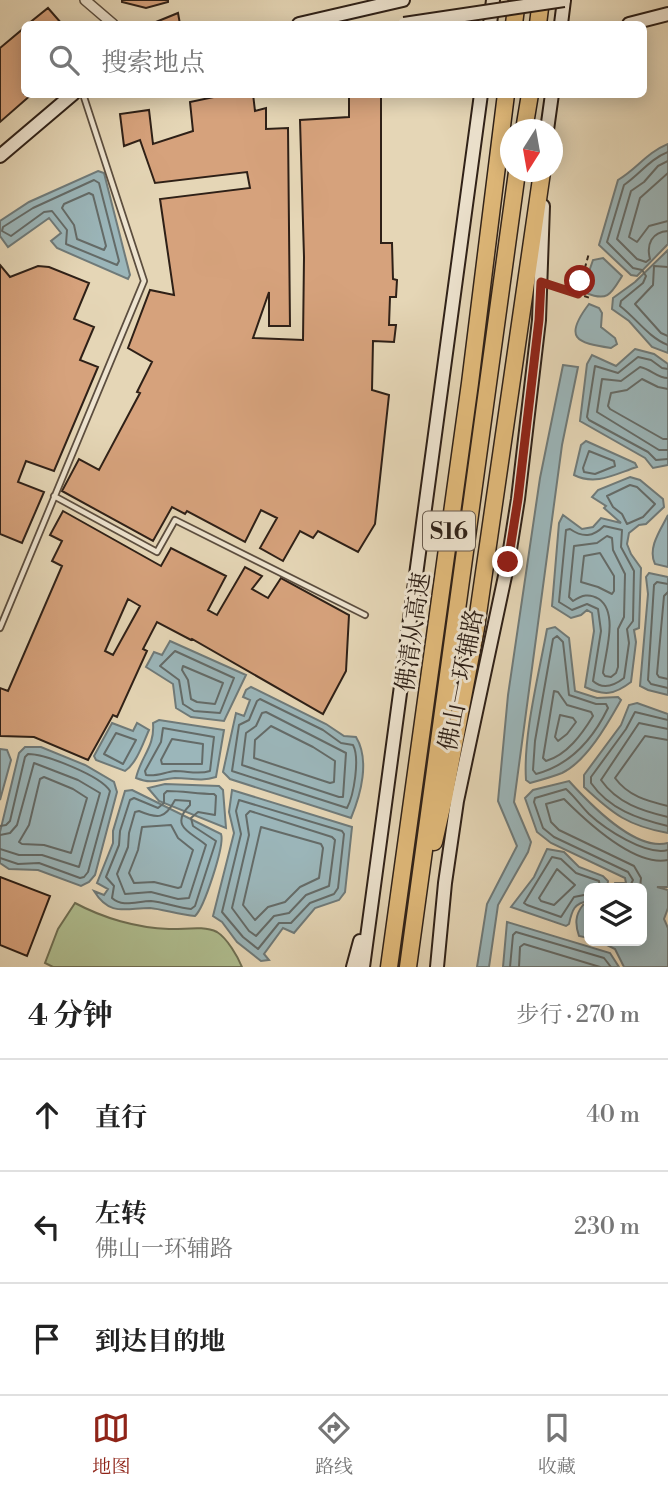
<!DOCTYPE html>
<html lang="zh">
<meta charset="utf-8">
<style>
body{margin:0;font-family:"Libre Bodoni","Noto Serif SC",serif;background:#f2f2f2;color:#222}
.controls{position:absolute;right:21px;bottom:21px;display:grid;overflow:hidden;border-radius:10px;box-shadow:0 4px 18px #0003}
.controls button{width:63px;height:63px;display:grid;place-items:center;padding:0;border:0;border-bottom:2px solid #e0e0e0;background:#fff;color:#222;font:35px sans-serif}
.compass{position:absolute;left:500px;top:119px;width:63px;height:63px;border-radius:50%;background:#fff;box-shadow:0 4px 18px #0003;rotate:191deg}
.stop{position:absolute;width:21px;height:21px;margin:-16px;border:5px solid #8f2418;border-radius:50%;background:#fff}
.stop.end{background:#8f2418;border-color:#fff;box-shadow:0 2px 7px #0008}
.list{margin:0;padding:0;list-style:none}
h2{display:flex;justify-content:space-between;align-items:center;height:91px;margin:0;padding:0 28px;font-size:30px}
h2 small{font-size:23px;font-weight:400;color:#767676}
.list li{display:grid;grid-template-columns:46px 1fr auto;gap:21px;align-items:center;box-sizing:border-box;height:112px;padding:0 28px;border-top:2px solid #e0e0e0}
.list b{display:block;font-size:26px;white-space:nowrap}
.list p{margin:0;font-size:23px;white-space:nowrap;color:#767676}
.list em{font-size:23px;font-style:normal;color:#767676}
.icon{flex:none;width:38px;height:38px;fill:none;stroke:currentColor;stroke-width:2;stroke-linecap:round;stroke-linejoin:round}
.map{position:relative;flex:none;width:668px;height:967px;overflow:hidden}
.search{position:absolute;background:#fff;box-shadow:0 4px 18px #0003;left:21px;right:21px;top:21px;height:77px;display:flex;align-items:center;gap:18px;box-sizing:border-box;padding:0 24px;border-radius:10px;color:#767676;font-size:26px}
.sheet{height:427px;background:#fff}
nav{display:flex;justify-content:space-around;align-items:center;box-sizing:border-box;height:98px;border-top:2px solid #e0e0e0;background:#fff;font-size:19px;color:#767676}
nav a{display:grid;justify-items:center;gap:4px}
nav .on{color:#8f2418}
.map>svg:first-child{display:block}
.green{fill:#b0bf91;stroke:#6f7054;stroke-width:2}
.water{fill:#9bb6ba;stroke:#6f7a79;stroke-width:2}
.lines{fill:none;stroke-linecap:round;stroke-linejoin:round}
.shore{stroke:#646b68;stroke-width:2}
.building{fill:#d6a27c;stroke:#2e2017;stroke-width:2;fill-rule:evenodd}
.lane-casing{stroke:#5c4e3f;stroke-width:8}
.street-casing{stroke:#5c4e3f;stroke-width:12}
.secondary-casing{stroke:#2e2017;stroke-width:16}
.highway-casing{stroke:#2e2017;stroke-width:19}
.path{stroke:#2e2017;stroke-width:2;stroke-dasharray:5 3.5;stroke-linecap:butt}
.lane{stroke:#eee4d0;stroke-width:4.5}
.street{stroke:#eee4d0;stroke-width:9}
.secondary{stroke:#eee4d0;stroke-width:12}
.highway{stroke:#e2bb7b;stroke-width:16}
.secondary-bridge-casing{stroke:#2e2017;stroke-width:16;stroke-linecap:butt}
.secondary-bridge{stroke:#eee4d0;stroke-width:12}
.route{stroke:#8f2418;stroke-width:9}
.labels{text-anchor:middle;stroke-width:6;stroke-linejoin:round;paint-order:stroke}
.shield{fill:#eee4d0;stroke:#685b4e;stroke-width:2}
.shield-label{font-size:23px;font-weight:bold;fill:#2e2017}
.street-label{font-size:24px;fill:#2e2017;stroke:#eee4d0}
</style>
<div class="map">
<svg width="668" height="967" viewBox="0 0 668 967">
<rect width="100%" height="100%" fill="#e5d6b6"/>
<filter id="stains"><feTurbulence type="fractalNoise" baseFrequency=".00286" numOctaves="4"/><feColorMatrix values="0 0 0 0 .2 0 0 0 0 .09 0 0 0 0 .02 0 0 0 .5 -.17"/></filter>
<radialGradient id="worn" r=".72"><stop offset=".6" stop-color="#630" stop-opacity="0"/><stop offset="1" stop-color="#630" stop-opacity=".3"/></radialGradient>
<!-- green -->
<path class="green" d="M75 903C103 918 137 928 169 929 183 930 203 925 217 932 227 938 238 957 242 967H53L45 963 58 929Z"/>
<!-- water -->
<path class="water" d="M668 144V244L637 276 631 275 599 245 618 180C638 168 646 153 668 144Z
M98 171 104 173 130 275 128 279 57 248 51 241 61 233 49 218 8 247 0 236V221L29 202Z
M668 250V353L652 347 629 321 612 309 613 298 635 282Z
M603 258 622 276C611 294 608 302 586 293L585 283 593 260Z
M589 304 599 308 602 313 601 327 615 338 617 344 611 348C576 343 563 338 589 304Z
M635 349 654 354 668 364V465L653 468 645 458 580 421 587 364 592 355 616 366Z
M563 365 578 367 562 445 514 802 531 842 528 852 498 905 489 967H477L487 904 517 846 498 801 508 695 540 478Z
M586 441 635 463 637 467C615 474 596 486 574 475L581 445Z
M630 477 640 480 663 499 664 507 646 524 639 525 629 533 627 544 631 554 641 568 639 628 634 630 636 642 631 682C614 695 604 696 585 687L594 631 592 613 587 610 581 615 571 618 552 606 559 523 563 515 582 529 593 527 601 518 621 523 604 508 606 506 592 497 598 490Z
M668 515V567L655 564C647 548 661 529 668 515Z
M649 573 668 577V695L648 690 640 686 648 594 646 577Z
M555 627 569 638 575 691 597 698 618 697 621 700C608 723 587 761 562 773 552 777 541 780 530 783L526 780C523 735 539 674 547 629Z
M170 641 246 675 224 721 191 717 176 708 173 684 146 667 154 652 162 655Z
M251 687 326 724 344 736 356 737C370 760 361 794 351 818L230 779 223 772 236 713 244 716 250 700 243 697 246 690Z
M637 703 668 714V833C628 826 613 814 584 787V775L621 725 629 705Z
M159 720 224 730 216 777C200 782 191 778 175 778 158 779 154 785 136 778 141 756 155 747 153 723Z
M112 723 133 731 137 723 149 730C143 743 137 763 125 771L96 760 94 756Z
M25 747H41L85 765 114 782 117 792 95 875 89 882 81 886 38 870 9 869 0 863V832L19 753Z
M0 749 7 750 11 760 0 800Z
M569 781C589 803 635 852 668 843V887H657L668 890V908L664 919 668 928V967H624L615 949 599 941H642V888H613L615 883H626L625 878 551 843 537 832 525 798 533 790Z
M165 784 219 786 223 790 226 828 159 801 148 788Z
M132 790 221 834C225 845 204 908 195 916 180 915 162 909 150 908 126 908 110 917 94 891L104 895 108 889 97 883 113 843V831L125 791Z
M232 790 352 827 345 892 339 900 315 908 294 933 283 928 264 954 269 960 261 961 237 942 222 922 213 916 234 833 229 812Z
M547 849 564 852 579 867 603 876 608 881 607 888H589V901C574 903 572 910 569 924L566 926 511 907 534 877Z
M589 904V938L579 936C575 924 575 915 583 905Z
M507 922 610 953 619 967H503Z"/>
<g class="lines">
<!-- shore -->
<path class="shore" d="M668 152C650 159 640 174 624 185L607 242 633 268 642 270 646 276 643 283 621 301 620 306C636 318 649 338 668 345
M668 161 658 166 644 182 631 191 617 239 637 259 646 262 650 259C646 244 652 232 668 231
M668 173 640 198 629 237 637 242 649 226 668 221
M94 180 99 183 119 261 117 265 66 244 67 230 52 211 44 212 11 236 2 231 3 227 33 208Z
M89 193 93 195 106 246 104 250 77 239 74 225 62 208 64 204Z
M668 267 654 266 653 285 635 304 661 333 668 336
M668 369 662 368 651 360 638 357 618 373 595 366 587 417 589 420 648 452 656 460 668 459
M668 378C657 378 651 369 640 367L621 381 602 379 597 412 659 450H668
M668 389 658 387 642 379 627 390 611 393 608 406 610 409 663 439H668
M589 451 614 461 615 466 595 474 584 472 583 468Z
M630 485 637 487 655 504 643 517 627 524 622 514 613 507 607 496Z
M604 526 622 530 621 547 634 571 633 621 627 629 629 643 624 678C615 685 603 690 593 681L601 631 598 609 587 604 572 610 559 602 566 530 570 529C583 538 593 537 604 526Z
M607 536 612 538 613 550 625 574 624 617 618 629V667L616 673 611 677 605 676 603 673C605 654 619 613 599 599 589 593 582 595 573 601L569 597 574 546 597 543Z
M600 553 614 576V591L612 594 598 587 581 582 584 556Z
M668 584 657 582 654 585 648 680 651 684 668 688
M668 592 664 596 657 674 659 677 668 679
M557 636 563 642 569 695 596 704H606L608 708C593 739 570 765 536 774L533 770 535 741 553 639Z
M175 651 234 678 220 713 194 711 183 704 179 680 160 666Z
M183 666 223 683 215 704 197 702 191 699 188 680 182 670Z
M554 691 558 692 567 705 591 712 593 716C582 734 567 755 546 761L543 758Z
M260 699 323 730 341 743 353 745C360 758 354 795 347 808L232 771 239 725 249 720 257 701Z
M266 712 346 753 343 797H339L242 765 246 733 256 726 262 713Z
M560 715 573 718 576 722 567 734 558 741 555 737Z
M668 720 635 712 626 729 591 777V783C609 809 638 819 668 826
M271 726 313 747 335 761 334 782 330 783 254 758 255 740Z
M163 728 214 737 210 771C198 775 188 771 175 771 165 772 156 777 146 775L145 771 161 742Z
M668 729 639 723 601 780C617 803 642 811 668 817
M116 733 136 740 123 764 104 754Z
M172 739 203 744 202 764H162L161 760Z
M668 740 645 736 615 778C628 796 647 801 668 806
M44 777 73 789 87 798 71 853 44 845 22 844 19 842 29 825 40 779Z
M167 791C183 791 198 794 214 794L216 796 215 815 198 812 191 818 193 826 216 841 195 906 191 909C178 908 164 902 151 901 137 901 123 908 112 898L114 886 106 877 119 845 120 831 130 800 134 798 158 808 164 803V794Z
M175 800 190 801V805C168 827 193 833 206 845L189 898 178 899 151 892 125 894 117 874 128 847 129 833 135 812 139 811C158 819 165 819 175 800Z
M239 800 342 831 344 834 338 888 334 894 310 903 291 923H279L258 949 243 937 222 912 241 834 236 811Z
M250 811 332 837 335 840 329 886 306 895 289 913 274 916 256 936 249 931 232 908 249 835 246 815Z
M171 825 178 838 193 850 181 887 178 888 154 882 134 883 129 873 138 850 142 827Z
M0 826 6 825 10 821 25 757 28 754C46 754 101 776 110 791L88 872 84 877 80 878 39 863 18 864 0 858
M261 827 321 844 323 848 319 878 300 887 285 902 268 907 255 920 243 905Z
M0 835 10 833 17 825 34 763 78 780 100 793 79 867 42 855H19L0 849
M557 869 575 885 554 905 541 901 539 898Z
M629 888 633 880 628 872 554 837 543 828 534 802 535 798 566 789C575 797 581 806 589 814 605 829 646 856 668 850
M640 888 641 878 634 866 559 830 551 822 546 804 564 799C586 821 634 867 668 860
M589 894 574 897 561 917 527 905 524 903 552 857 561 859 576 873 599 881 600 888
M510 967 513 935 516 932 604 958 611 967
M519 967 520 947 524 944 600 967"/>
</g>
<!-- building -->
<path class="building" d="M122 0H168V2L146 8 122 2Z
M48 8 62 24H28Z
M178 13 180 24H151Z
M24 28V94H32L0 122V48Z
M228 94H253L255 111 266 108V129L288 128 290 326H269V292L253 338 303 340 304 257 300 120 349 117V94H381V243H392L393 279 397 280 396 297H390L389 325H396L394 342 373 341 372 390 389 395 375 524 358 552 318 531 313 538 300 531 283 561 260 548 277 518 261 510 245 542 187 511 185 514 172 507 153 541 62 491 79 459 99 470 140 393 137 392 152 362 128 348 150 290 174 295 160 199 250 188 247 172 155 183 140 140 124 146 120 114 149 110 153 144 193 131 190 102Z
M0 265 10 277 38 266 49 267 89 283 74 319 94 327 80 360 98 367 54 471 26 461 18 482 44 492 22 543 0 534Z
M63 511 161 566 171 548 226 576 208 610 217 615 245 567 262 576 252 589 268 598 281 578 349 615 346 671 323 714 192 639 191 640 157 622 143 649 147 651 117 717 113 715 88 760 34 737 0 736V688L8 691 62 566 52 561 62 541 50 535ZM128 599 140 606 113 655 105 651Z
M0 877 50 896 27 956 0 945Z"/>
<g class="lines">
<defs>
<path id="lane" d="M54 496 157 552 175 520 365 615
M0 628 144 281 83 94"/>
<path id="street" d="M85 0 113 24"/>
<path id="secondary" d="M299 24 403 0
M490 24 493 0
M561 24 564 0
M629 24 668 14
M547 130 552 94
M0 156 73 94
M353 967 360 941
M363 967 481 94
M437 967 445 883 457 801 508 562 518 499 539 320 543 206"/>
<path id="highway" d="M514 24 517 0
M538 24 541 0
M524 130 530 94
M434 842 444 798 476 628 542 172
M389 967 470 383 506 94
M408 967 517 172"/>
</defs>
<!-- lane casing -->
<use href="#lane" class="lane-casing"/>
<!-- street casing -->
<use href="#street" class="street-casing"/>
<!-- secondary casing -->
<use href="#secondary" class="secondary-casing"/>
<!-- highway casing -->
<use href="#highway" class="highway-casing"/>
<!-- path -->
<path class="path" d="M552 285 590 298
M578 293 589 253"/>
<!-- lane -->
<use href="#lane" class="lane"/>
<!-- street -->
<use href="#street" class="street"/>
<!-- secondary -->
<use href="#secondary" class="secondary"/>
<!-- highway -->
<use href="#highway" class="highway"/>
<defs>
<path id="secondary-bridge" d="M404 24 564 0"/>
</defs>
<!-- secondary-bridge casing -->
<use href="#secondary-bridge" class="secondary-bridge-casing"/>
<!-- secondary-bridge -->
<use href="#secondary-bridge" class="secondary-bridge"/>
</g>
<g class="lines">
<!-- route -->
<path class="route" d="M508 562 518 499 539 320 541 282 578 294 580 281"/>
</g>
<g class="labels">
<!-- shield labels -->
<rect class="shield" x="423" y="511.5" width="52" height="39" rx="5"/>
<g class="shield-label">
<text x="449" y="539">S16</text>
</g>
<!-- street labels -->
<g class="street-label">
<text transform="translate(413 632) rotate(-82)" y="8">佛清从高速</text>
<text transform="translate(461 680) rotate(-79)" y="8">佛山一环辅路</text>
</g>
</g>
<rect width="100%" height="100%" filter="url(#stains)"/>
<rect width="100%" height="100%" fill="url(#worn)"/>
</svg>
<div class="controls">
<button><svg class="icon" aria-label="layers" viewBox="0 0 24 24"><path d="M12 4l9 5-9 5-9-5zM3 14l9 5 9-5"/></svg></button>
</div>
<svg class="compass" viewBox="-18 -18 36 36"><path d="M0-13l5 13h-10z" fill="#e53935"/><path d="M0 13l5-13h-10z" fill="#767676"/></svg>
<div class="stop" style="left:580px;top:281px"></div>
<div class="stop end" style="left:508px;top:562px"></div>
<div class="search"><svg class="icon" aria-label="search" viewBox="0 0 24 24"><circle cx="10" cy="10" r="6"/><path d="M15 15l6 6"/></svg>搜索地点</div>
</div>
<section class="sheet">
<h2>4 分钟<small>步行 · 270 m</small></h2>
<ul class="list">
<li><svg class="icon" aria-label="ahead" viewBox="0 0 24 24"><path d="M12 20V5M6 11l6-6 6 6"/></svg><div><b>直行</b></div><em>40 m</em></li>
<li><svg class="icon" aria-label="left" viewBox="0 0 24 24"><path d="M17 20v-9H6M10 6l-5 5 5 5"/></svg><div><b>左转</b><p>佛山一环辅路</p></div><em>230 m</em></li>
<li><svg class="icon" aria-label="arrive" viewBox="0 0 24 24"><path d="M6 21V4h12l-3 4 3 4H6"/></svg><div><b>到达目的地</b></div></li>
</ul>
</section>
<nav>
<a class="on"><svg class="icon" aria-label="map" viewBox="0 0 24 24"><path d="M3 6l6-2 6 2 6-2v14l-6 2-6-2-6 2zM9 4v14M15 6v14"/></svg>地图</a>
<a><svg class="icon" aria-label="directions" viewBox="0 0 24 24"><path d="M12 3l9 9-9 9-9-9zM9 14v-3h6M13 9l2 2-2 2"/></svg>路线</a>
<a><svg class="icon" aria-label="saved" viewBox="0 0 24 24"><path d="M7 4h10v16l-5-4-5 4z"/></svg>收藏</a>
</nav>
